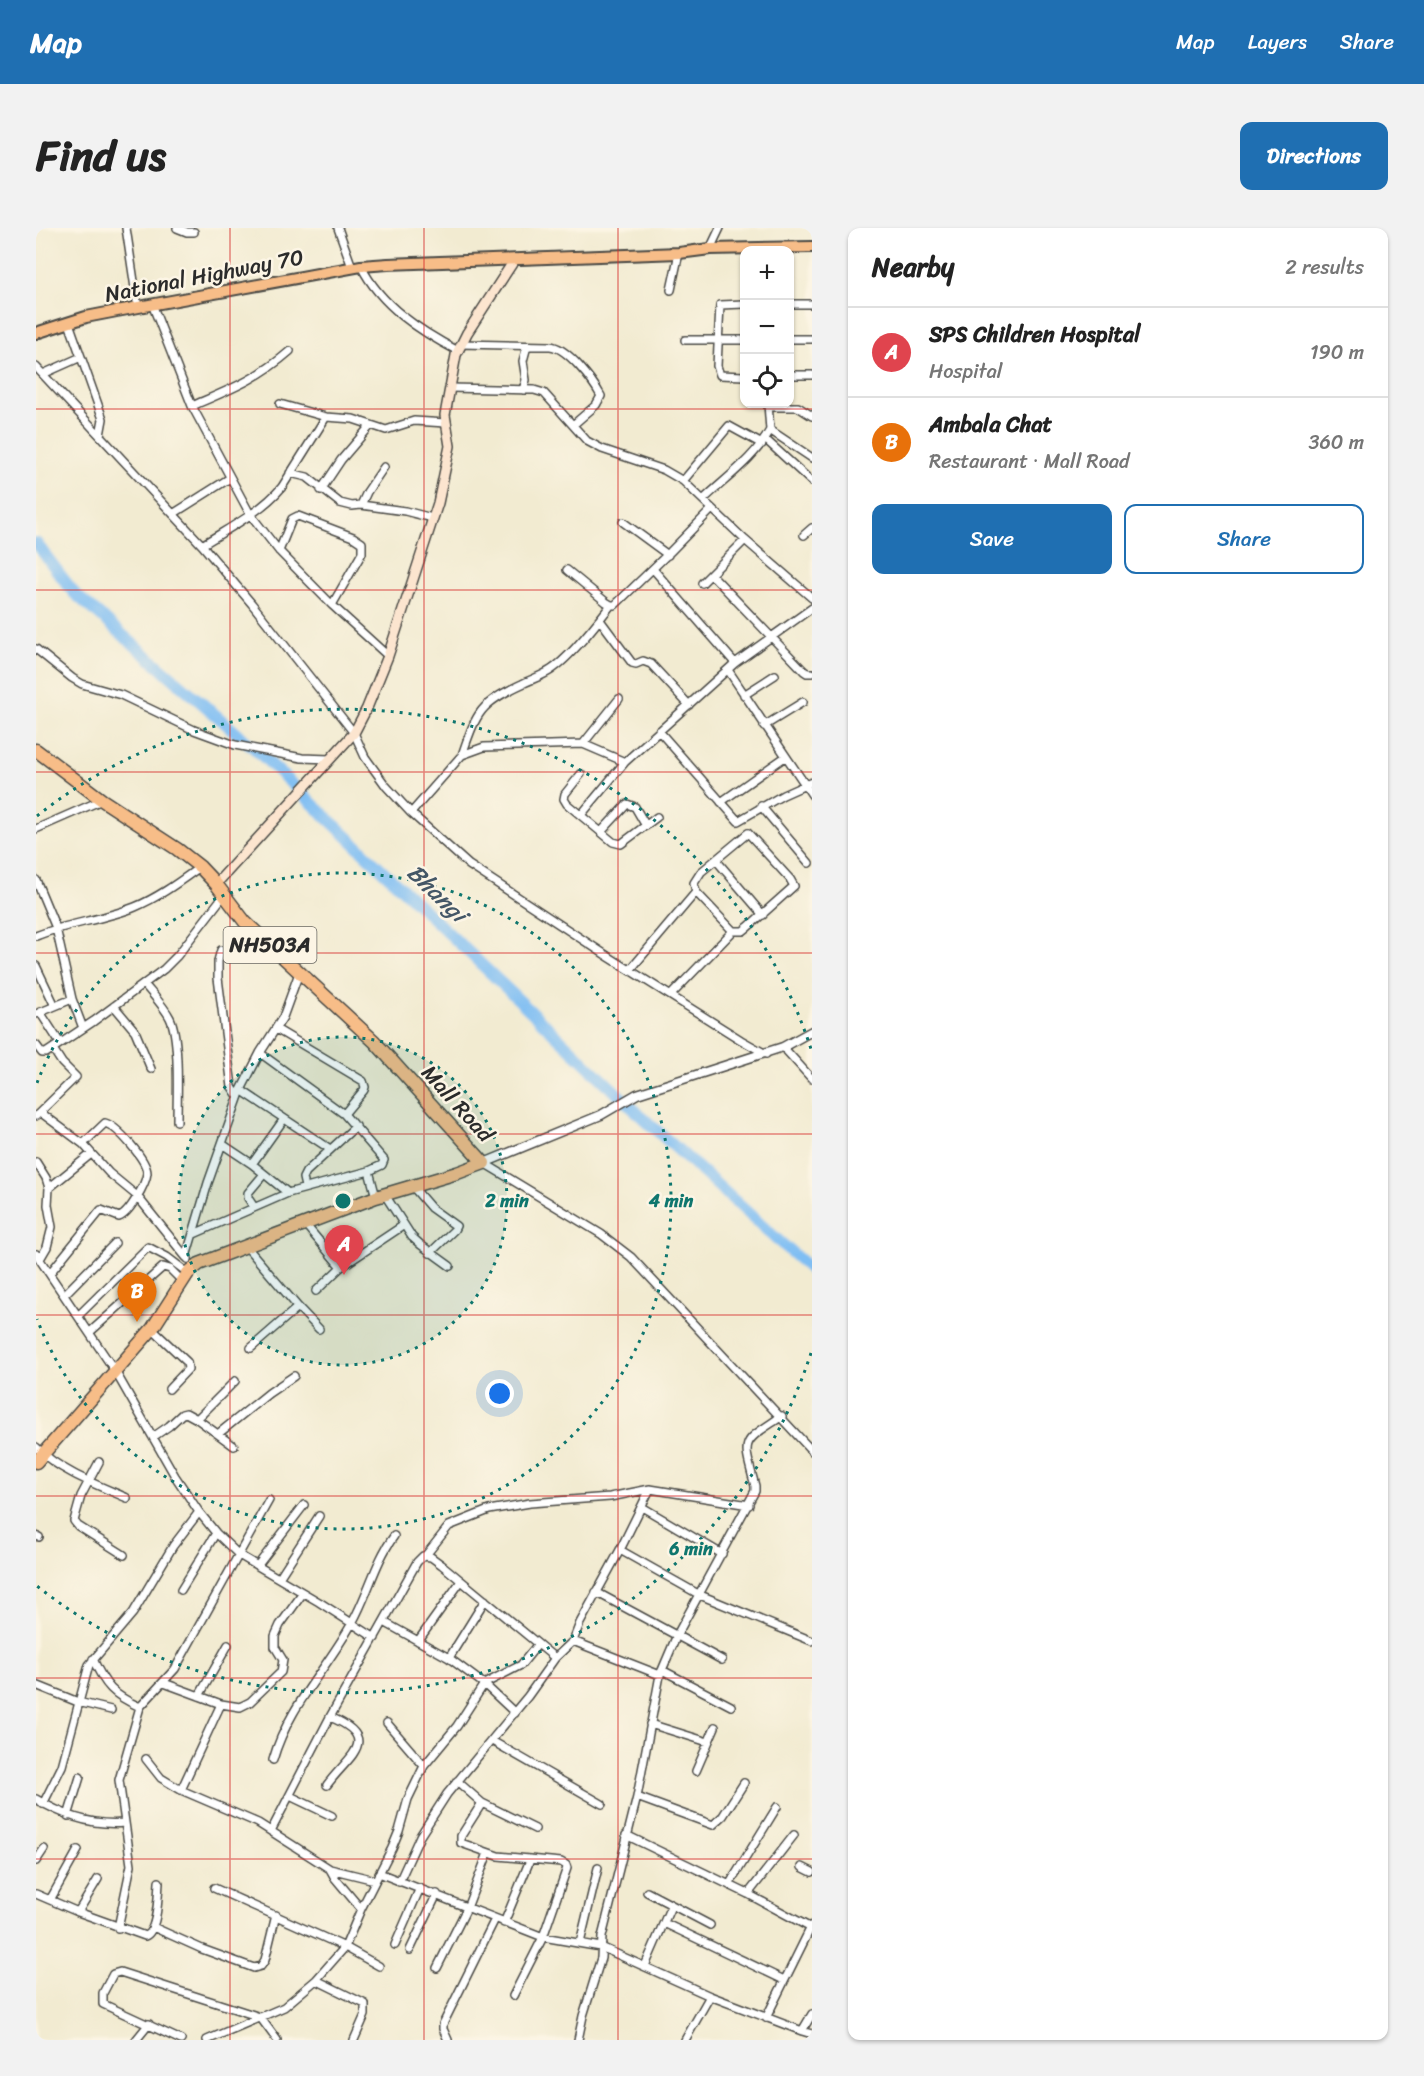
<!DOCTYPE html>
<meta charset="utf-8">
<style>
body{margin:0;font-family:Sriracha,sans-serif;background:#f2f2f2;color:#222}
.controls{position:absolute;right:18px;top:18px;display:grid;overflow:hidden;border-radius:12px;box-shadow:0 2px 4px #0004}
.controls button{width:54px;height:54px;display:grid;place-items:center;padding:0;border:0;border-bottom:2px solid #e0e0e0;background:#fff;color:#222;font:30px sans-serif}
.you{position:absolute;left:464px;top:1166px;width:21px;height:21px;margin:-15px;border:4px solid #fff;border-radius:50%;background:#1a73e8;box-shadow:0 0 0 9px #1a73e833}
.badge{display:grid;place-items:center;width:39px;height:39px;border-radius:50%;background:#1f6fb2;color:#fff;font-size:20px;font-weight:700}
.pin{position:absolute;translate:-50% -50px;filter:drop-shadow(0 2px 3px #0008)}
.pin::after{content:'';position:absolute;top:32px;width:21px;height:18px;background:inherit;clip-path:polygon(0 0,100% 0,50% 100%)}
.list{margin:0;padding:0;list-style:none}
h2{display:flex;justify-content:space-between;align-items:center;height:78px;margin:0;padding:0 24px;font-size:26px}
h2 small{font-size:20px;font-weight:400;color:#767676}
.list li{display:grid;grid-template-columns:39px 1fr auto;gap:18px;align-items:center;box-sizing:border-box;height:90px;padding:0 24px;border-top:2px solid #e0e0e0}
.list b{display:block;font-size:22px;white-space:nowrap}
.list p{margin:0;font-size:20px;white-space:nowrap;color:#767676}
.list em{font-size:20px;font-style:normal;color:#767676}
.actions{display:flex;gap:12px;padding:18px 24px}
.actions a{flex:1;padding:14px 0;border:2px solid #1f6fb2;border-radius:12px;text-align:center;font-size:21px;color:#1f6fb2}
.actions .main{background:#1f6fb2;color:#fff}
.icon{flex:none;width:33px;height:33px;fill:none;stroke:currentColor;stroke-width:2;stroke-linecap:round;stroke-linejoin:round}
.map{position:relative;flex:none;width:776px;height:1812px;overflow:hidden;border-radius:12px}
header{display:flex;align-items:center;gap:36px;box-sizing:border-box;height:84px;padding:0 30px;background:#1f6fb2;color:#fff}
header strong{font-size:28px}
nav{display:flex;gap:33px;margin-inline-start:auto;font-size:21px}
.intro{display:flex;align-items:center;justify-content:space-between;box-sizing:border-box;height:144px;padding:0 36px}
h1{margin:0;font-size:42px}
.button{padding:15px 27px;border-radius:12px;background:#1f6fb2;color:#fff;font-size:21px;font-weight:700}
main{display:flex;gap:36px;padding:0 36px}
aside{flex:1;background:#fff;border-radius:12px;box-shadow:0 2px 4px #0004}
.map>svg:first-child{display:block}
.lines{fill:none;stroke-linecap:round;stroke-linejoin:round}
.river{stroke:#7fbef3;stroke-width:12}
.minor-casing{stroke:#494844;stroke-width:10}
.tertiary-casing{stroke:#494844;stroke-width:11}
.secondary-casing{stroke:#494844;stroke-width:12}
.primary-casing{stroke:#494844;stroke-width:14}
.trunk-casing{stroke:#494844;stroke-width:15}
.minor{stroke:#fff;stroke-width:7}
.tertiary{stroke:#fff;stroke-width:8}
.secondary{stroke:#fce5cf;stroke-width:9}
.primary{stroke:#f7bd88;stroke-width:10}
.trunk{stroke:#f7bd88;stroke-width:12}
.grid{fill:none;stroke:#d62828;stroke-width:1.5;stroke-opacity:0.55}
.ring{fill:none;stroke:#0f766e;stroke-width:3;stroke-dasharray:3 6}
.labels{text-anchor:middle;stroke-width:5;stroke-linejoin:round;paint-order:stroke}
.shield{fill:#fcf5e5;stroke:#6a6863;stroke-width:1.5}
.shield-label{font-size:21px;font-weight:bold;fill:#2b2b2b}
.street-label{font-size:22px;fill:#2b2b2b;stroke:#fcf5e5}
.water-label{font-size:24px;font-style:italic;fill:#445767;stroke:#fcf5e5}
.centre{fill:#0f766e;stroke:#fcf5e5;stroke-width:3}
.ring-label{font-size:18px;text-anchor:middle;font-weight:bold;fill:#0f766e;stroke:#fcf5e5;stroke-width:5;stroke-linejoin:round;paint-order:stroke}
</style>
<header>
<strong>Map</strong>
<nav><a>Map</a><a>Layers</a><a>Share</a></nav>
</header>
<div class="intro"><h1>Find us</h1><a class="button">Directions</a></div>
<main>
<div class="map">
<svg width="776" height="1812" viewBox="0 0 776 1812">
<rect width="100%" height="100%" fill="#fcf5e5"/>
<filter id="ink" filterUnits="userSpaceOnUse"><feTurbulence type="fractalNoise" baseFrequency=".0167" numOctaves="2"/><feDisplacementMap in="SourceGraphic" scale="12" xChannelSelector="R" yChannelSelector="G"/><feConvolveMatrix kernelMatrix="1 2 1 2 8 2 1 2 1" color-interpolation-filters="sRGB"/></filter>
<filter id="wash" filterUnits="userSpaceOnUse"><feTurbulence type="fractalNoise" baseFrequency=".008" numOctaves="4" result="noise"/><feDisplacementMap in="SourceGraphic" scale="24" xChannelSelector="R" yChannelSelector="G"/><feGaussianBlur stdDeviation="1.35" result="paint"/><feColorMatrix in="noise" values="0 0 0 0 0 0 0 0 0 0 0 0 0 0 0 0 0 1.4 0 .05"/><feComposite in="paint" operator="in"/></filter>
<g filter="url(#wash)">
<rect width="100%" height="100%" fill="#f2ebd1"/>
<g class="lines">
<!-- river -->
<path class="river" d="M0 315 38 365 218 520 607 890 776 1043"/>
</g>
</g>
<g filter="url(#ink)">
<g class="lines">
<defs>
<path id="minor" d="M90 0 102 80
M141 0 151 4H158
M302 0 316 39
M674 21 684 0
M325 38C345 78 384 103 422 123
M635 62 643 25
M116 76 156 178 214 286 243 323 296 377 352 428
M708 76 684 77 681 138 684 147 708 148
M754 76H776
M33 95 67 191 64 207
M754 111H776
M649 112H708
M425 116 514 118C531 119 557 153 565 168L560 177 537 197
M0 139 166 317 216 376 318 505 329 529 350 558 375 585 433 637 573 729 705 812 730 826
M7 146 45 129
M754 147H776
M414 160 498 162 508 165 551 213 566 221 628 242 647 253 709 312 776 370
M487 162 490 152 487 133 491 118
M244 176 290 189 317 191 350 202 378 193 410 195
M732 176 734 202
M156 178C195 161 222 151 254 123
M732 179H762L776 188
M729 211 776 254
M348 239 331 264 325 277 369 283 396 290
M254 245 271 249 304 275 316 278 325 277
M647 253 693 198 726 216
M285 262 305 232 335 197
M667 272C690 250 719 230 734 202L776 230
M137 286 194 250
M587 294 632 327
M768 307 776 300
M166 317C193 300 225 284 246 259L290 189
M243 323 256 291 262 288 317 309 326 315V325L296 377
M617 341 699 435
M531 342 570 374 575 377H579L634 324 676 281
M675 346 768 443 771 445H776
M666 355 709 312
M564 392 596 435 600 436 607 433 615 436 653 477
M0 421 36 450 46 456 85 467 158 502 199 517 266 530 294 531
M692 442 776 567
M708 467 739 447
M728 498 767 474
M623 503 702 593 747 567 776 554
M547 516 583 471
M426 527C441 484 443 476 486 456 496 451 506 448 515 442 534 430 561 395 575 377
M545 546 529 566 528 571 531 576 577 614 585 616 621 589
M685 574 749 529
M725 578 773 635
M375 585 426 527 448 519 547 516 589 534 699 435 776 380
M545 587 589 534
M0 601 66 572
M565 604 591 576 599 579 610 598
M712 605 754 651 758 658 712 699 707 703H697L660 664 658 655 665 644Z
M680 632 727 687
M0 652 20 700 36 771 0 786
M0 708C32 695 67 692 99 679 123 669 143 654 164 639
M185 722 182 733V750L196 859 202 868
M0 738 19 778
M595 741 660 664
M108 756C117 767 128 778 134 790 144 810 141 870 141 893
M635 767 697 703
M36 771 47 800
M78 778 99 803 115 841
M4 784 24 815
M240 801 327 853 329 859 328 862 308 886
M0 817 6 825H10L58 793 128 741 141 728 188 667
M747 819 776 851
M224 825 308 886 348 932 346 937 333 943 252 965
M205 862 294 921
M4 884 47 916
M0 888 40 849 26 835 17 821
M0 934 10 950 13 960 12 977 16 999 11 1019 4 1031
M448 935 565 1006 595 1029 776 1223
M216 936 248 891
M333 943 340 969
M269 959 267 950 270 944 320 898
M377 959 395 980 420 998 418 1002 394 1025
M13 960 55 926
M349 967 376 1009 385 1017 414 1038
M218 979 212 970V965L228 946
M268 995 305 1039
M158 1006 252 965 216 936 186 916
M209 1017 262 1079 215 1120
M0 1026 79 1143 139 1248 163 1284 180 1305 203 1327 283 1374 339 1410
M152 1031 150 1029 172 955 205 862 224 825 247 789 263 745
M14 1045 65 982 83 989C93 986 110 956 111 945 111 932 81 898 69 895L47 916 73 945 101 968 150 1029
M280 1063 305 1039 368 997
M28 1067 79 1015
M262 1079 283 1101
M42 1088 112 1019 131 1029 152 1045
M116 1101 151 1134 152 1141 133 1161
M54 1104 127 1039 134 1041 147 1054
M161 1191 199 1153
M182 1206 233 1165 258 1148
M117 1209 133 1198 146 1186 150 1185 161 1191 198 1218
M0 1219C23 1243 61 1257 91 1270
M63 1234 45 1268 38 1293 42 1298 88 1327
M614 1261 713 1277
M606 1279 686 1326
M0 1308 3 1309
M584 1322 664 1367 776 1413
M390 1327 413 1298 453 1282 494 1275 574 1269 614 1261 584 1322 544 1395 537 1413 624 1447
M222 1337 268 1277
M243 1350 283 1288
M145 1362 180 1305
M560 1364 686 1432
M382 1413 425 1353
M413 1430 449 1372
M57 1431C69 1458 77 1467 104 1479
M626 1442 695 1478
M128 1455 185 1476 204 1479 214 1474 245 1444 247 1432 239 1419V1408L244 1397 267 1365
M0 1457 42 1474 75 1482
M163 1468 192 1417
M479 1485 448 1456 485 1437 502 1416
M351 1495 388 1538
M614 1496 672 1514
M456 1513 566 1576
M110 1531 125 1550 145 1562 222 1595 294 1641 339 1652
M237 1532C252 1479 290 1442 316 1395 332 1367 339 1334 358 1308
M660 1543 679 1499
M421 1553 446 1575 499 1601
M291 1557C312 1528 347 1511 294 1489
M145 1562 185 1476
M254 1568 296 1588
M601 1569 677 1597 687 1588 708 1555
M0 1571C28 1588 56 1598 88 1595
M446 1575 425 1608V1615L462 1628 525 1634 530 1637 531 1640 507 1709 477 1768
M7 1576 26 1538 53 1437 97 1385 137 1318 163 1284
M32 1588 44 1549
M235 1603 294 1489 381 1334 387 1328 395 1329 406 1337 519 1430 537 1413
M590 1607 712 1666 775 1700
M0 1633 8 1621
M766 1639 776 1644
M294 1641 299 1650 325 1681
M343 1645 507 1709 565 1719 674 1768 766 1803
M62 1651 42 1684 109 1708C122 1703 122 1668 123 1654
M363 1654 384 1608 411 1566 492 1468 519 1430
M693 1657 741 1579
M178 1660 309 1719 343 1738
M611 1664 674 1697
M0 1666 14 1672 42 1622
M712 1666 758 1607
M14 1672 42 1684
M468 1695 494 1632
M628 1695 748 1752
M117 1699 166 1721 218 1740 225 1738 229 1732 240 1687
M82 1700 95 1637 83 1552 104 1479 139 1441 233 1272
M544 1715 562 1640
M359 1717 384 1660
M374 1722 401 1666
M609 1738 635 1678
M401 1740 431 1680 452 1625
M280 1752 329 1776V1787L318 1812
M776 1786 766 1803 776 1806
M730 1790 776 1697
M100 1812 113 1796
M145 1812 67 1776V1765L77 1746 84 1744 224 1789 241 1812
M171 1812 248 1779 280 1752 309 1719 325 1681 356 1620 363 1603 372 1571 388 1538 421 1498 448 1456 413 1430 348 1394
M412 1812 407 1801V1796L459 1691
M542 1812 547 1788 565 1730 566 1709 601 1569 624 1447 641 1407 719 1263V1258C706 1209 705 1216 746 1188
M649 1812 674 1768"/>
<path id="tertiary" d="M448 935 565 887 601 866 747 819 776 803"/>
<path id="secondary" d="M180 656 318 505 331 480 352 428 402 275 414 218 409 187 420 127 431 105 479 31"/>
<path id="primary" d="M0 105 50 89 81 83 325 38 352 36 643 25 674 21 776 19"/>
<path id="trunk" d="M0 522 66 572 141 621 164 639 180 656 209 694 338 813 448 935 421 945 340 969 163 1036 152 1045 116 1101 0 1234"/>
</defs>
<!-- minor casing -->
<use href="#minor" class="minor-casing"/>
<!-- tertiary casing -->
<use href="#tertiary" class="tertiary-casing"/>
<!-- secondary casing -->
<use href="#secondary" class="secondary-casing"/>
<!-- primary casing -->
<use href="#primary" class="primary-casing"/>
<!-- trunk casing -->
<use href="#trunk" class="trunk-casing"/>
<!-- minor -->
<use href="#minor" class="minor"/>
<!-- tertiary -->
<use href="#tertiary" class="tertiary"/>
<!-- secondary -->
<use href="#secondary" class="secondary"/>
<!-- primary -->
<use href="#primary" class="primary"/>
<!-- trunk -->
<use href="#trunk" class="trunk"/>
</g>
</g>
<!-- grid -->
<path class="grid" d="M194 0V1812M388 0V1812M582 0V1812M0 181H776M0 362H776M0 544H776M0 725H776M0 906H776M0 1087H776M0 1268H776M0 1450H776M0 1631H776"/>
<!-- distance rings -->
<circle cx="307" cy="973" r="164" fill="#0f766e" fill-opacity=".12"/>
<g class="ring">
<circle cx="307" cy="973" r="164"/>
<path d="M1 855A328 328 0 1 1 1 1091"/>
<path d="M775 1125A492 492 0 0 1 1 1358M1 588A492 492 0 0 1 775 821"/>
</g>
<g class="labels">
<!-- shield labels -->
<rect class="shield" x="187.5" y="699" width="93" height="36" rx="4.5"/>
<g class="shield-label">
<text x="234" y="724">NH503A</text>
</g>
<!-- street labels -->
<g class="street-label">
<text transform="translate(168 47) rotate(-11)" y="8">National Highway 70</text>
<text transform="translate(422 875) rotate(48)" y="8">Mall Road</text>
</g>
<!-- water labels -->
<g class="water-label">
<text transform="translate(401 665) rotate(44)" y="8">Bhangi</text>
</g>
</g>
<circle cx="307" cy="973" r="9" class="centre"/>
<g class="ring-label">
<text x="471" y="979">2 min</text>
<text x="635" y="979">4 min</text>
<text x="655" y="1327">6 min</text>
</g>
</svg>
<div class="controls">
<button>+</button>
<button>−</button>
<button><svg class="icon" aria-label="locate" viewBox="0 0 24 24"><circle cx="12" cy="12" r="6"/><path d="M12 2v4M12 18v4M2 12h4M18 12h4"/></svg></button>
</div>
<div class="you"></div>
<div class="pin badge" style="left:308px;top:1047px;background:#e0444e">A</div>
<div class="pin badge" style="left:101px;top:1094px;background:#e8710a">B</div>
</div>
<aside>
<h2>Nearby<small>2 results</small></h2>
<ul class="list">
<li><span class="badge" style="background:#e0444e">A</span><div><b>SPS Children Hospital</b><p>Hospital</p></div><em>190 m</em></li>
<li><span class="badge" style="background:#e8710a">B</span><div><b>Ambala Chat</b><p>Restaurant · Mall Road</p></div><em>360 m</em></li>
</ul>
<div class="actions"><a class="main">Save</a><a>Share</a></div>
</aside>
</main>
